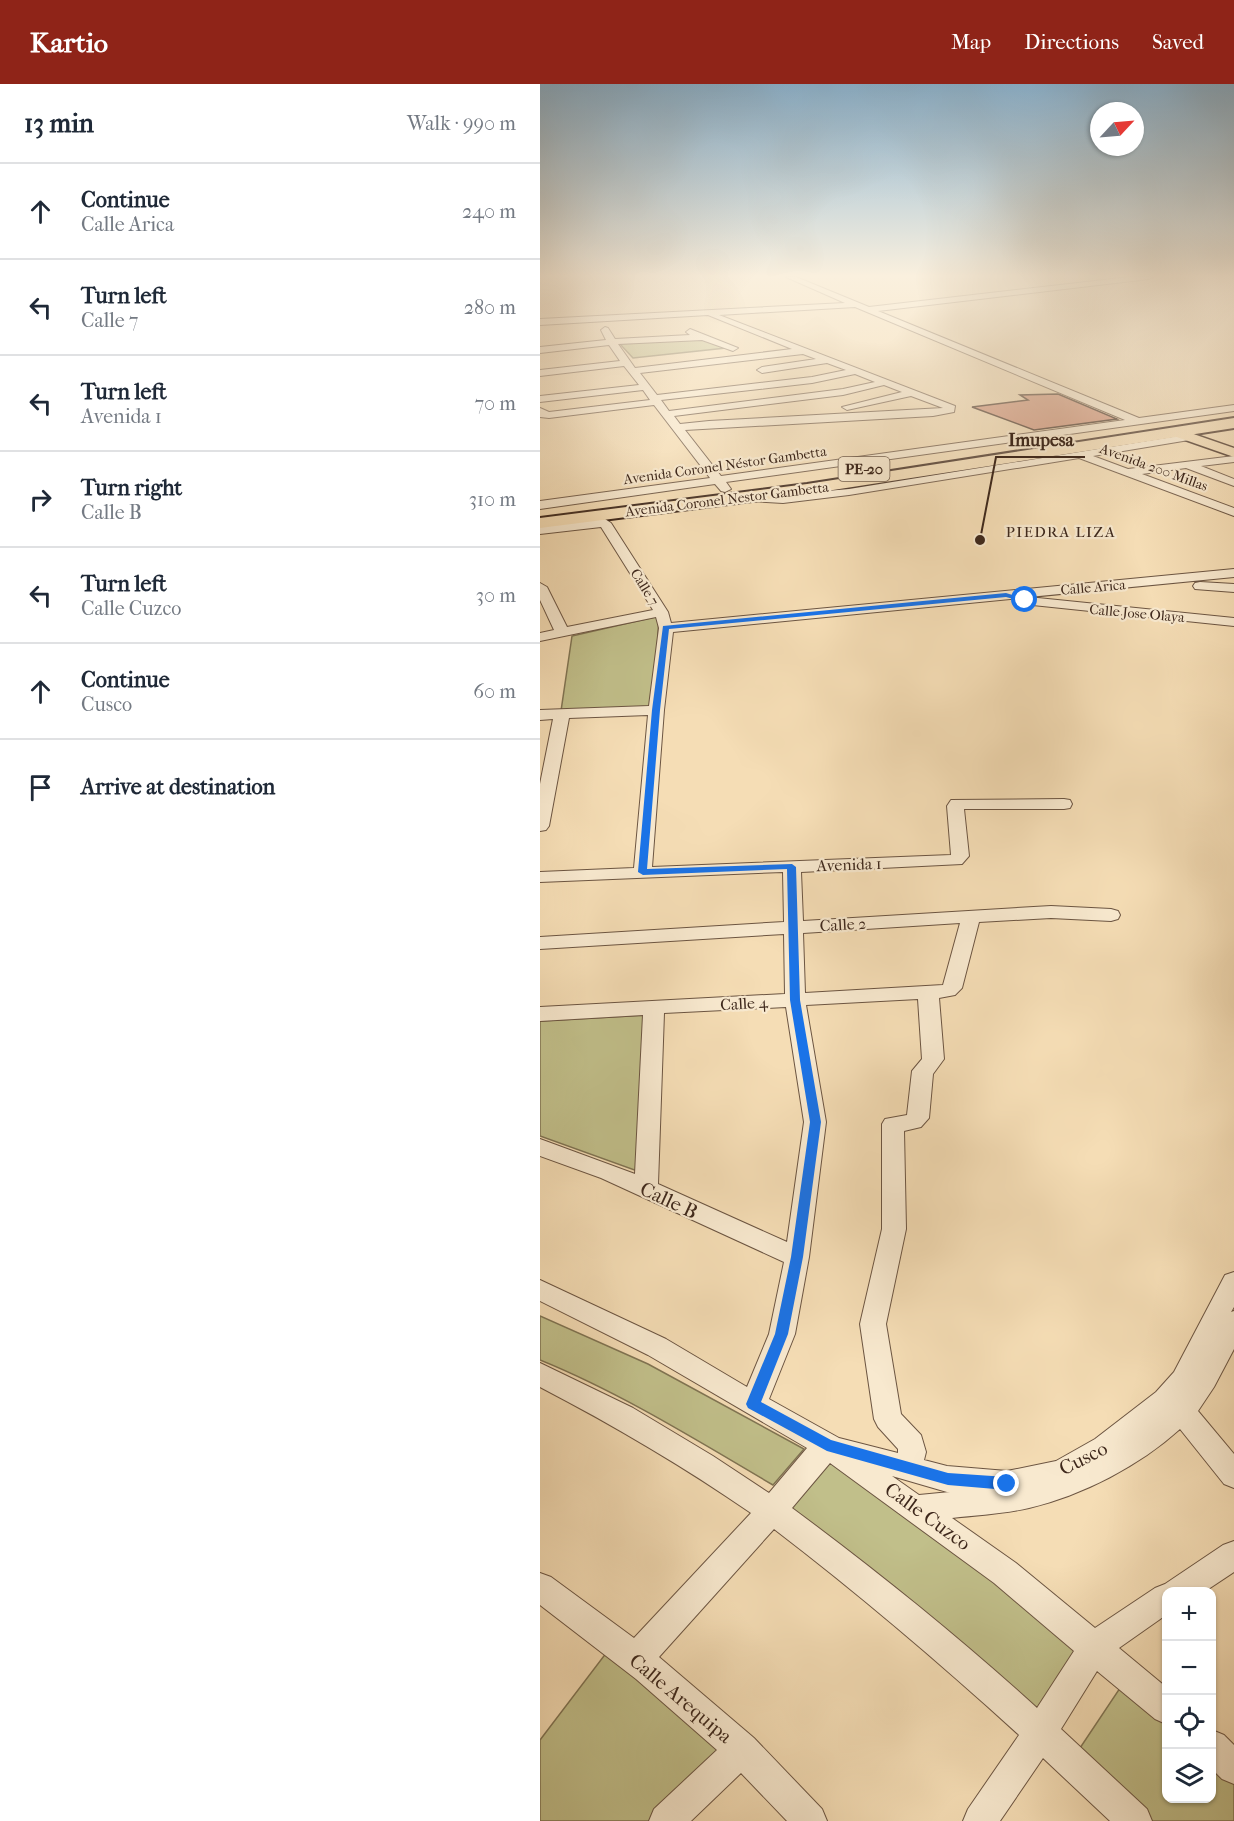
<!DOCTYPE html>
<meta charset="utf-8">
<style>
body{margin:0;font-family:"IM FELL French Canon",serif;background:#f6f6f7;color:#1f2937}
.controls{position:absolute;right:18px;bottom:18px;display:grid;overflow:hidden;border-radius:12px;box-shadow:0 2px 4px #0004}
.controls button{width:54px;height:54px;display:grid;place-items:center;padding:0;border:0;border-bottom:2px solid #e0e1e3;background:#fff;color:#1f2937;font:30px sans-serif}
.compass{position:absolute;left:550px;top:18px;width:54px;height:54px;border-radius:50%;background:#fff;box-shadow:0 2px 4px #0004;rotate:64deg}
.stop{position:absolute;width:18px;height:18px;margin:-14px;border:4px solid #1a73e8;border-radius:50%;background:#fff}
.stop.end{background:#1a73e8;border-color:#fff;box-shadow:0 2px 6px #0008}
.list{margin:0;padding:0;list-style:none}
h2{display:flex;justify-content:space-between;align-items:center;height:78px;margin:0;padding:0 24px;font-size:26px}
h2 small{font-size:20px;font-weight:400;color:#747a83}
.list li{display:grid;grid-template-columns:39px 1fr auto;gap:18px;align-items:center;box-sizing:border-box;height:96px;padding:0 24px;border-top:2px solid #e0e1e3}
.list b{display:block;font-size:22px;white-space:nowrap}
.list p{margin:0;font-size:20px;white-space:nowrap;color:#747a83}
.list em{font-size:20px;font-style:normal;color:#747a83}
.icon{flex:none;width:33px;height:33px;fill:none;stroke:currentColor;stroke-width:2;stroke-linecap:round;stroke-linejoin:round}
.map{position:relative;flex:none;width:694px;height:1737px;overflow:hidden}
header{display:flex;align-items:center;gap:36px;box-sizing:border-box;height:84px;padding:0 30px;background:#8f2418;color:#fff}
header strong{font-size:28px}
nav{display:flex;gap:33px;margin-inline-start:auto;font-size:21px}
main{display:flex}
aside{flex:1;background:#fff}
.map>svg:first-child{display:block}
.green{fill:#c1bf8a;stroke:#807453;stroke-width:1.5}
.building{fill:#d4937a;stroke:#3e281c;stroke-width:1.5}
.lines{fill:none;stroke-linecap:round;stroke-linejoin:round}
.minor-casing{stroke:#6c5542;stroke-width:2}
.major-casing{stroke:#3e281c;stroke-width:3}
.highway-casing{stroke:#3e281c;stroke-width:4}
.minor{fill:#f8e9cf;fill-rule:evenodd}
.major{fill:#f5ddb5;fill-rule:evenodd}
.highway{fill:#f5ddb5;fill-rule:evenodd}
.route{fill:#1a73e8}
.labels{text-anchor:middle;stroke-width:4.5;stroke-linejoin:round;paint-order:stroke}
.far-street-label{font-size:14px;fill:#3e281c;stroke:#f8e9cf}
.shield{fill:#f8e9cf;stroke:#766252;stroke-width:1.5}
.shield-label{font-size:15px;font-weight:bold;fill:#3e281c}
.far-neighbourhood-label{font-size:15px;letter-spacing:1.5px;fill:#3e281c;stroke:#f8e9cf}
.street-label{font-size:16px;fill:#3e281c;stroke:#f8e9cf}
.near-street-label{font-size:20px;fill:#3e281c;stroke:#f8e9cf}
.leader{fill:none;stroke:#3e281c;stroke-width:2}
.callout-dot{fill:#3e281c;stroke:#f8e9cf;stroke-width:2}
.callout-label{font-size:18px;text-anchor:middle;font-weight:bold;fill:#3e281c;stroke:#f8e9cf;stroke-width:4.5;stroke-linejoin:round;paint-order:stroke}
</style>
<header>
<strong>Kartio</strong>
<nav><a>Map</a><a>Directions</a><a>Saved</a></nav>
</header>
<main>
<aside>
<h2>13 min<small>Walk · 990 m</small></h2>
<ul class="list">
<li><svg class="icon" aria-label="ahead" viewBox="0 0 24 24"><path d="M12 20V5M6 11l6-6 6 6"/></svg><div><b>Continue</b><p>Calle Arica</p></div><em>240 m</em></li>
<li><svg class="icon" aria-label="left" viewBox="0 0 24 24"><path d="M17 20v-9H6M10 6l-5 5 5 5"/></svg><div><b>Turn left</b><p>Calle 7</p></div><em>280 m</em></li>
<li><svg class="icon" aria-label="left" viewBox="0 0 24 24"><path d="M17 20v-9H6M10 6l-5 5 5 5"/></svg><div><b>Turn left</b><p>Avenida 1</p></div><em>70 m</em></li>
<li><svg class="icon" aria-label="right" viewBox="0 0 24 24"><path d="M7 20v-9h11M14 6l5 5-5 5"/></svg><div><b>Turn right</b><p>Calle B</p></div><em>310 m</em></li>
<li><svg class="icon" aria-label="left" viewBox="0 0 24 24"><path d="M17 20v-9H6M10 6l-5 5 5 5"/></svg><div><b>Turn left</b><p>Calle Cuzco</p></div><em>30 m</em></li>
<li><svg class="icon" aria-label="ahead" viewBox="0 0 24 24"><path d="M12 20V5M6 11l6-6 6 6"/></svg><div><b>Continue</b><p>Cusco</p></div><em>60 m</em></li>
<li><svg class="icon" aria-label="arrive" viewBox="0 0 24 24"><path d="M6 21V4h12l-3 4 3 4H6"/></svg><div><b>Arrive at destination</b></div></li>
</ul>
</aside>
<div class="map">
<svg width="694" height="1737" viewBox="0 0 694 1737">
<rect width="100%" height="100%" fill="#f5ddb5"/>
<filter id="stains"><feTurbulence type="fractalNoise" baseFrequency=".00333" numOctaves="4"/><feColorMatrix values="0 0 0 0 .2 0 0 0 0 .09 0 0 0 0 .02 0 0 0 .5 -.17"/></filter>
<radialGradient id="worn" r=".72"><stop offset=".6" stop-color="#630" stop-opacity="0"/><stop offset="1" stop-color="#630" stop-opacity=".3"/></radialGradient>
<!-- green -->
<path class="green" d="M161 253 186 264 93 274 79 259Z
M119 532 114 622 21 627 32 552Z
M107 931 100 1088 0 1052V937Z
M0 1232 108 1280 264 1365 233 1401C158 1357 81 1309 0 1276Z
M290 1371 550 1569 504 1639 244 1426Z
M73 1560 194 1666 119 1737H0V1656Z
M584 1598 626 1633V1714H672V1672L694 1691V1737H605L536 1670Z"/>
<!-- building -->
<path class="building" d="M518 310 577 335 494 346 432 323 488 316 480 311Z"/>
<g class="lines">
<defs>
<path id="minor" d="M246 193H256L329 223 590 193H613L609 195 338 227 599 334 694 321V327L186 398 191 405 185 408 181 407 175 400 0 425V417L170 394 114 321 9 334 0 333V324L9 328 110 316 103 306 0 318V312L99 301 84 282 0 292V286L80 277 69 261 0 269V263L66 256 61 246 65 243 68 244 75 255 150 251 146 248 150 245 198 264 193 267 162 256 78 260 95 284 252 265 168 231 0 241V235L305 219ZM315 223 585 336 181 392 145 346 393 332 414 328 415 322 179 231ZM263 270 276 275 222 283 217 286 222 289 287 279 306 286 272 293 117 311 100 289ZM315 290 335 298 303 305 129 327 121 316 272 299ZM344 301 362 308 302 323 307 326 371 312 403 324 169 337 140 340 134 332 303 311Z
M651 350 655 351V355L553 372 588 385 694 372V378L661 382 694 395V402L646 384 602 390 694 424V432L539 374 309 411 243 419 211 417 205 413 211 409 243 411 309 405Z
M65 435 71 439 128 528 131 539 694 485V493L133 548 124 626 112 783 411 771 407 722 411 716 524 715 530 716 532 720 530 724 524 725H424L429 772 422 780 261 788 263 837 511 822 571 825 578 827 580 831 578 835 571 837 511 834 439 838 422 904 415 911 399 914 404 975 393 990 389 1034 381 1043 364 1047 366 1145 346 1240 361 1330 381 1351 386 1368 384 1376 407 1382 467 1387 516 1377 555 1355 616 1308 634 1288 685 1191 694 1188V1223L691 1228 694 1227V1265L674 1303 658 1327 694 1370V1404L684 1400 640 1345C599 1382 543 1411 489 1424 464 1430 437 1431 412 1434L476 1479 555 1544 615 1504 625 1500 683 1461 694 1457V1488L664 1508H626V1531L579 1564 626 1603V1640L615 1635 557 1587 521 1645 607 1725 612 1737H570L503 1674 460 1737H423L428 1725 479 1651C400 1579 319 1510 234 1445L119 1573 214 1654 282 1725 287 1737H247L201 1689 151 1737H109L114 1725 177 1666 96 1595 0 1521V1489L11 1493 94 1554 211 1429C143 1382 73 1341 0 1303V1279L93 1324 173 1372 229 1409 267 1364 108 1271 0 1217V1196L126 1255 207 1303 229 1250 244 1178 61 1094 0 1072V1055L95 1090 103 931 0 937V923L245 910 244 850 0 865V853L244 838 243 788 0 798V788L94 784 108 631 29 634 9 742 6 746 0 747V700L13 635 0 636V626L109 622 119 544 116 533 0 557V549L14 546 0 516V499L7 503 27 543 113 526 61 443 0 450V442ZM420 839 403 901 265 909 263 849ZM378 915 382 975 372 987 367 1031 345 1035 342 1040V1145L320 1240 334 1335 338 1343 358 1365V1369L299 1354 229 1315 255 1250 269 1173 286 1038 266 921ZM246 923 264 1038 247 1158 118 1100 124 929ZM290 1379 454 1499 534 1567 497 1624C419 1553 337 1487 252 1424ZM352 1392 407 1408H410L379 1411Z
M660 498 694 500V508L655 505 653 502 655 499Z
M488 513 694 534V542L483 520 481 517 483 514Z
M672 1646 684 1651 694 1661V1700L682 1695 672 1685Z"/>
<path id="major" d="M636 344 694 364V373L631 351 630 348 631 345Z"/>
<path id="highway" d="M694 334V344L267 410 0 444V434L267 400Z"/>
</defs>
<!-- minor casing -->
<use href="#minor" class="minor-casing"/>
<!-- major casing -->
<use href="#major" class="major-casing"/>
<!-- highway casing -->
<use href="#highway" class="highway-casing"/>
<!-- minor -->
<use href="#minor" class="minor"/>
<!-- major -->
<use href="#major" class="major"/>
<!-- highway -->
<use href="#highway" class="highway"/>
</g>
<!-- sky -->
<linearGradient id="sky" x2="0" y2="1"><stop stop-color="#8bb6d5"/><stop offset="0.44" stop-color="#faf0de"/><stop offset="1" stop-color="#faf0de" stop-opacity="0"/></linearGradient>
<rect width="694" height="436" fill="url(#sky)"/>
<!-- route -->
<path class="route" d="M466 509 488 516 485 518 466 513 129 545 120 626 107 785 252 780 256 783 260 916 281 1038 263 1173 248 1250 221 1318 291 1356 408 1389 467 1393 472 1395 474 1400 472 1404 467 1406 408 1401 287 1367 208 1324 206 1320 235 1250 251 1173 270 1038 250 916 247 785 103 791 98 788 112 626 123 542Z"/>
<g class="labels">
<!-- far-street labels -->
<g class="far-street-label">
<text transform="translate(185 381) rotate(-8)" y="5">Avenida Coronel Néstor Gambetta</text>
<text transform="translate(614 383) rotate(20)" y="5">Avenida 200 Millas</text>
<text transform="translate(187 415) rotate(-7)" y="5">Avenida Coronel Nestor Gambetta</text>
<text transform="translate(105 503) rotate(58)" y="5">Calle 7</text>
<text transform="translate(553 503) rotate(-5)" y="5">Calle Arica</text>
<text transform="translate(597 529) rotate(5)" y="5">Calle Jose Olaya</text>
</g>
<!-- shield labels -->
<rect class="shield" x="298.5" y="373" width="51" height="24" rx="4.5"/>
<g class="shield-label">
<text x="324" y="390">PE-20</text>
</g>
<!-- far-neighbourhood labels -->
<g class="far-neighbourhood-label">
<text x="521" y="453">PIEDRA LIZA</text>
</g>
<!-- street labels -->
<g class="street-label">
<text transform="translate(309 780) rotate(-2)" y="6">Avenida 1</text>
<text transform="translate(303 840) rotate(-3)" y="6">Calle 2</text>
<text transform="translate(204 919) rotate(-3)" y="6">Calle 4</text>
</g>
<!-- near-street labels -->
<g class="near-street-label">
<text transform="translate(129 1116) rotate(25)" y="7">Calle B</text>
<text transform="translate(543 1374) rotate(-27)" y="7">Cusco</text>
<text transform="translate(388 1432) rotate(36)" y="7">Calle Cuzco</text>
<text transform="translate(141 1614) rotate(40)" y="7">Calle Arequipa</text>
</g>
</g>
<!-- callouts -->
<path class="leader" d="M440 456L456 373H545"/>
<circle class="callout-dot" cx="440" cy="456" r="6"/>
<g class="callout-label">
<text x="501" y="362">Imupesa</text>
</g>
<rect width="100%" height="100%" filter="url(#stains)"/>
<rect width="100%" height="100%" fill="url(#worn)"/>
</svg>
<div class="controls">
<button>+</button>
<button>−</button>
<button><svg class="icon" aria-label="locate" viewBox="0 0 24 24"><circle cx="12" cy="12" r="6"/><path d="M12 2v4M12 18v4M2 12h4M18 12h4"/></svg></button>
<button><svg class="icon" aria-label="layers" viewBox="0 0 24 24"><path d="M12 4l9 5-9 5-9-5zM3 14l9 5 9-5"/></svg></button>
</div>
<svg class="compass" viewBox="-18 -18 36 36"><path d="M0-13l5 13h-10z" fill="#e53935"/><path d="M0 13l5-13h-10z" fill="#747a83"/></svg>
<div class="stop" style="left:485px;top:516px"></div>
<div class="stop end" style="left:467px;top:1400px"></div>
</div>
</main>
